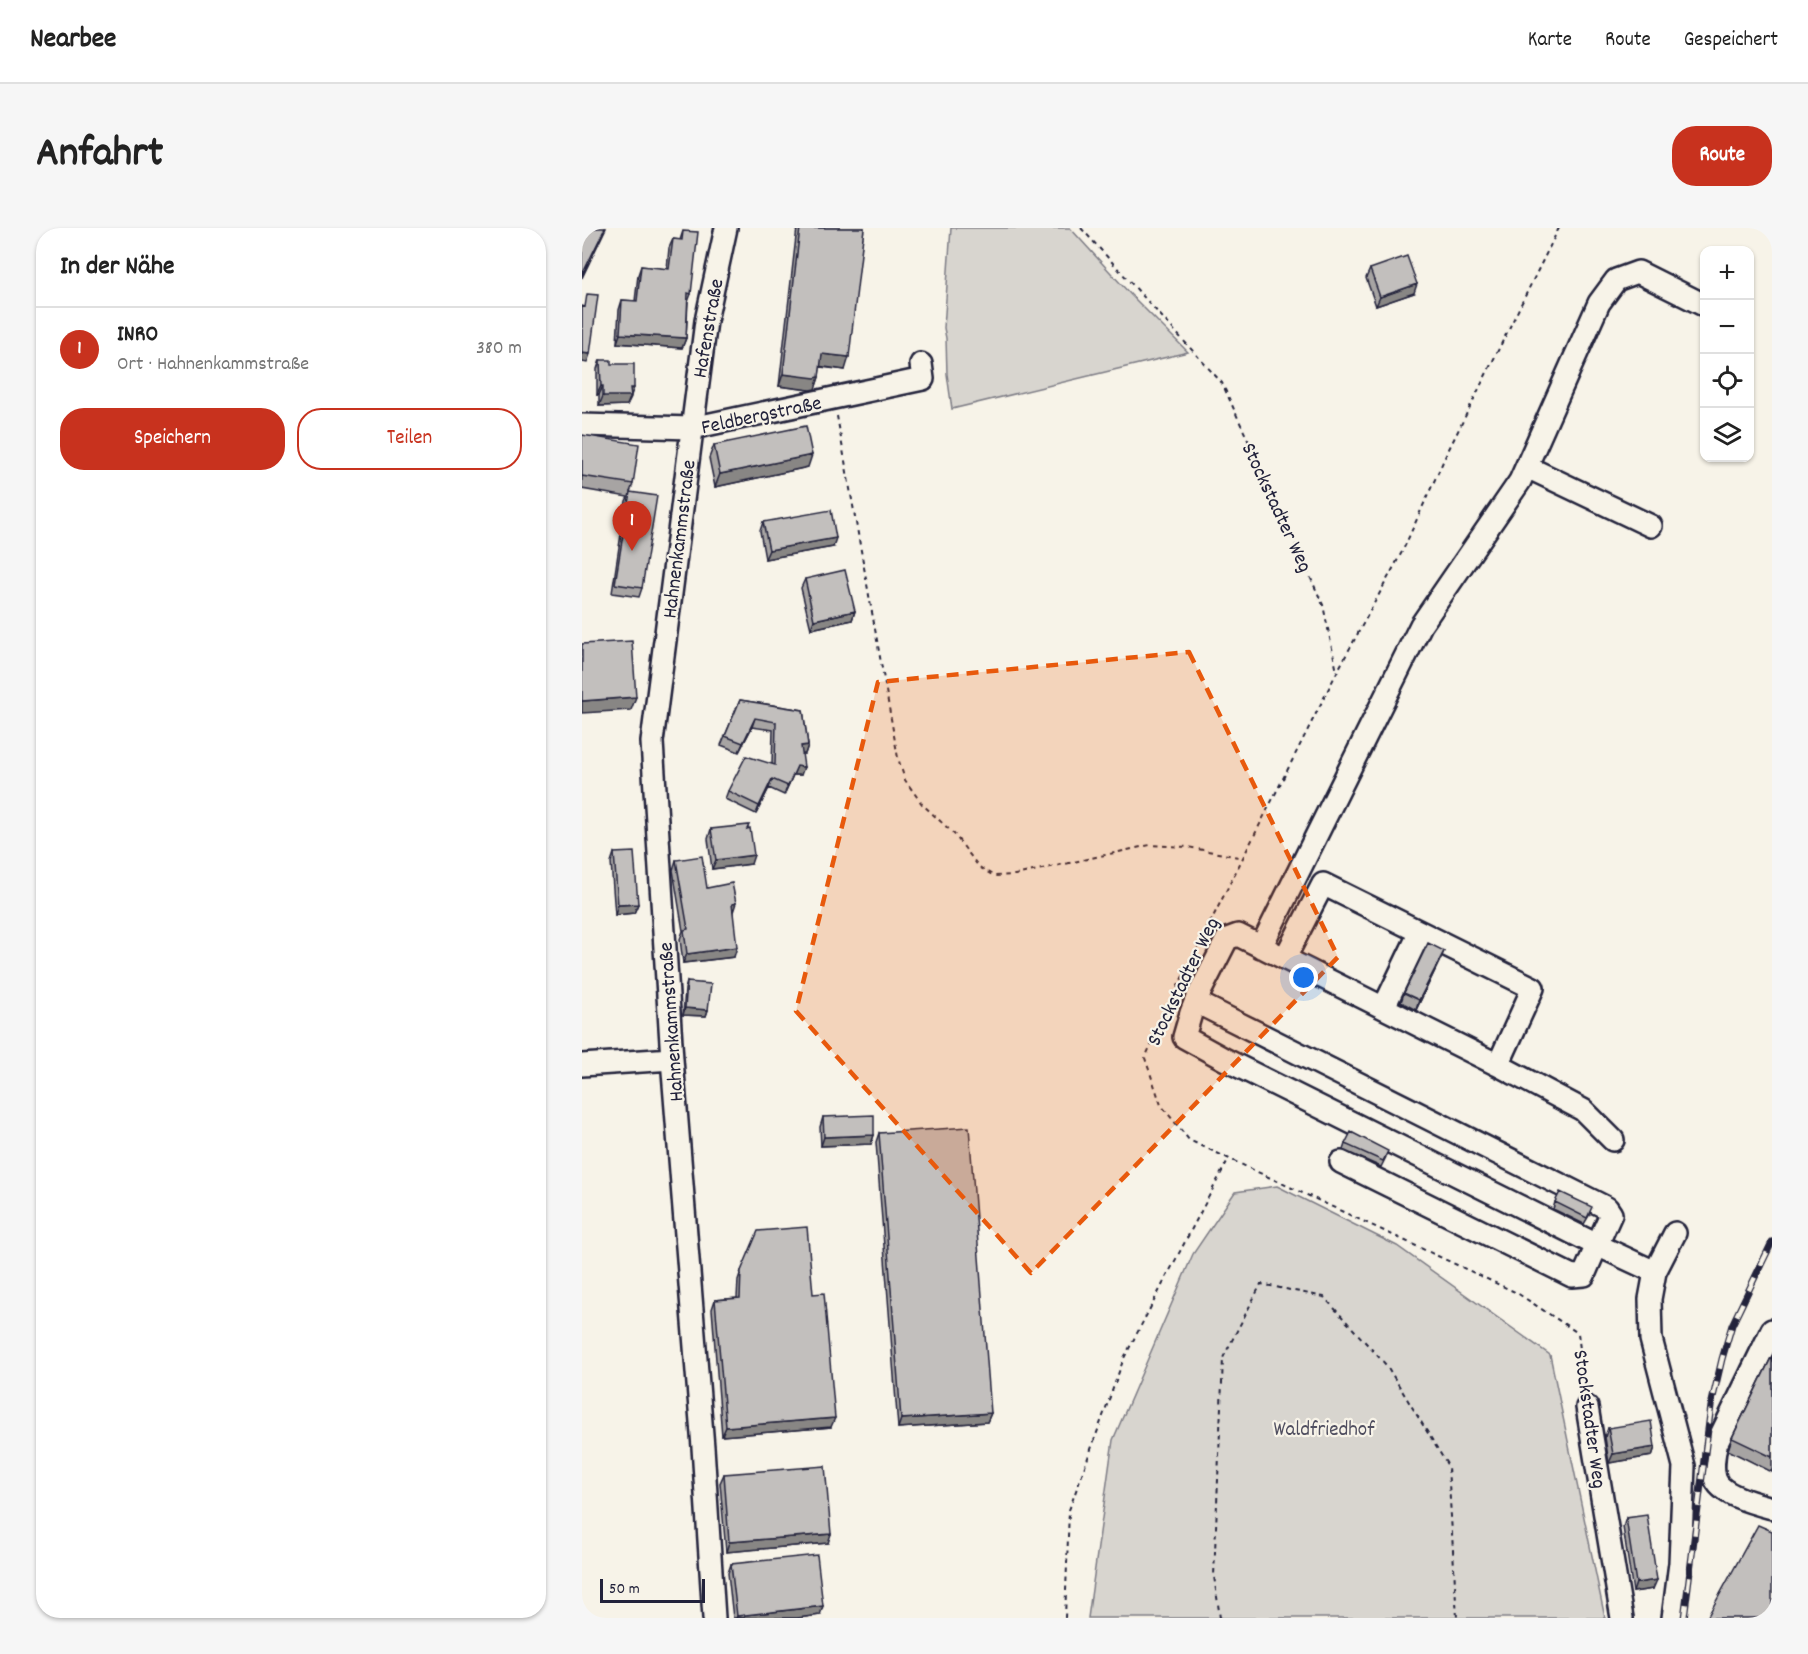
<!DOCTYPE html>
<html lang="de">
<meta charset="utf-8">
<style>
body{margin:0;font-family:Dekko,sans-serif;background:#f6f6f6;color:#222}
.controls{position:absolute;right:18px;top:18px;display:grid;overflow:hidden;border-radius:12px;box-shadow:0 2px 4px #0004}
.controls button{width:54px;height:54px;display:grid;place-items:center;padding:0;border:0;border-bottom:2px solid #e0e0e0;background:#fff;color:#222;font:30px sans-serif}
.scale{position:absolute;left:18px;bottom:15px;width:105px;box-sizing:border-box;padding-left:6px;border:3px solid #22223b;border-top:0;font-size:16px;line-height:21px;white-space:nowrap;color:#22223b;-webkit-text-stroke:4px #f7f3e8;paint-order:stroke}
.you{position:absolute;left:722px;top:750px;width:21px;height:21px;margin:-15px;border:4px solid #fff;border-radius:50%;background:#1a73e8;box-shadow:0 0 0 9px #1a73e833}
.badge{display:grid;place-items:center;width:39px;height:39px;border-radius:50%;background:#c8321e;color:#fff;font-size:20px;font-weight:700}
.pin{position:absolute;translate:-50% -50px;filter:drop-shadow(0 2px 3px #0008)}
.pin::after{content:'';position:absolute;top:32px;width:21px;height:18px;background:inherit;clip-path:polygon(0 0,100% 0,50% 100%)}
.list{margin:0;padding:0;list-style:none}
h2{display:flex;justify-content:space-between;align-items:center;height:78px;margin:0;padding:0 24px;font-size:26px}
h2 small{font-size:20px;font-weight:400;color:#767676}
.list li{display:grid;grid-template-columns:39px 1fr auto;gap:18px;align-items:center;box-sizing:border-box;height:84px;padding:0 24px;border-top:2px solid #e0e0e0}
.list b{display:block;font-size:22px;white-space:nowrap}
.list p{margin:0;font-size:20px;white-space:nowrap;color:#767676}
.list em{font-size:20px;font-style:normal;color:#767676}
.actions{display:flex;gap:12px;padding:18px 24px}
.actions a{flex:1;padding:14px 0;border:2px solid #c8321e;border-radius:24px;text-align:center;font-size:21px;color:#c8321e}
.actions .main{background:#c8321e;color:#fff}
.icon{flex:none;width:33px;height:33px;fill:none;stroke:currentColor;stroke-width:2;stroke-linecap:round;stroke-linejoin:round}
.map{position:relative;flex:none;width:1190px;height:1390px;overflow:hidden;border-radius:24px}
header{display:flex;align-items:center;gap:36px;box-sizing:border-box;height:84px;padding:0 30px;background:#fff;border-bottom:2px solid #e0e0e0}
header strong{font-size:28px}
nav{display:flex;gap:33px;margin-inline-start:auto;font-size:21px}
.intro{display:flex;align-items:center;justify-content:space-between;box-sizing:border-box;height:144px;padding:0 36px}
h1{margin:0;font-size:42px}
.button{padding:15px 27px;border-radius:24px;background:#c8321e;color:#fff;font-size:21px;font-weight:700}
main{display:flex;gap:36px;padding:0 36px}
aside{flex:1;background:#fff;border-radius:24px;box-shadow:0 2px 4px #0004}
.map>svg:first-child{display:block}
.green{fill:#d8d5cf;stroke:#7d7c85;stroke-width:1.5}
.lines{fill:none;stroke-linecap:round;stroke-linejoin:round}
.minor-casing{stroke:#22223b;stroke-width:26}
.path{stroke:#22223b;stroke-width:2;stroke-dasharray:4.5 4.5;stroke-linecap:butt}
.minor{stroke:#f7f3e8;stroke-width:21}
.rail-casing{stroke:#22223b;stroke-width:7}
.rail{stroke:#f7f3e8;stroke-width:4.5;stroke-dasharray:14;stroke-linecap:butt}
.wall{fill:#a7a4a3;stroke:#22223b;stroke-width:1.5}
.shaded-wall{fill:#888684;stroke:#22223b;stroke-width:1.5}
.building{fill:#c2bfbd;stroke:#22223b;stroke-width:1.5}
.marked{fill:#e8590c;fill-opacity:0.2;stroke:#e8590c;stroke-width:4.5;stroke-dasharray:12 8;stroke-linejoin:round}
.labels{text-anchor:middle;stroke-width:4.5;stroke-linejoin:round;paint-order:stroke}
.street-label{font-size:21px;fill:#22223b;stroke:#f7f3e8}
.park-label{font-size:21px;fill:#504f60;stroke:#f7f3e8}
</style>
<header>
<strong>Nearbee</strong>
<nav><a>Karte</a><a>Route</a><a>Gespeichert</a></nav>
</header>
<div class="intro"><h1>Anfahrt</h1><a class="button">Route</a></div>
<main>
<aside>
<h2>In der Nähe<small></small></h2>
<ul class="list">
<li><span class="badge">1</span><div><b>INRO</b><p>Ort · Hahnenkammstraße</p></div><em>380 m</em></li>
</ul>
<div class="actions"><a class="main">Speichern</a><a>Teilen</a></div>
</aside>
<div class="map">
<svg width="1190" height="1390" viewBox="0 0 1190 1390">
<rect width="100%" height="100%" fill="#f7f3e8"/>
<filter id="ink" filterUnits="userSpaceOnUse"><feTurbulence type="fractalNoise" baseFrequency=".0167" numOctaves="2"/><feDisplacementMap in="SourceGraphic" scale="12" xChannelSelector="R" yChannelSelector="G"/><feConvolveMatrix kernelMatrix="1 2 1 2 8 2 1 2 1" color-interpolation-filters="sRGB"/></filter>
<g filter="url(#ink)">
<!-- green -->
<path class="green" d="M369 0H488L549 67 606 124 370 181 365 146 364 110 362 100Z
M695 958 815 1018 968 1127 1023 1390H506L531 1212 611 1026 653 964Z"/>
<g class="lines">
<defs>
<path id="minor" d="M0 197 110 200 341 151 339 136
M945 239 1069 298
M679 719 839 397 938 253 1017 75 1034 52 1056 44 1122 77
M703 730 741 656 951 760 916 837
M615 770 609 785 602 809 642 831 1015 1017 1002 1047 990 1048 759 934
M802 779 838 704
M0 837 90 831
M1031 912 1001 882 916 837 656 707 645 711 615 770 620 777 1025 980 1029 986 1015 1017 1073 1044
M1190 1102 1134 1217C1132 1228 1130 1239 1133 1250 1138 1267 1175 1276 1190 1280
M1005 1179 1040 1390
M132 1390 121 1219 90 831 70 514 124 93 144 0
M1091 1390 1098 1335 1102 1238 1069 1111 1068 1071 1073 1044 1093 1005"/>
</defs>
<!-- minor casing -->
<use href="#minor" class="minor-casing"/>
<!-- path -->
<path class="path" d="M499 0 640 155 741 377 755 444
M977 0 864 227 821 322 755 444 595 760 563 830 579 877 607 912 935 1065 996 1105 1003 1161
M255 188 316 530 323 552 340 576 372 606 397 639 412 648 433 647 568 617 606 619 661 630
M483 1390 487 1282 542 1130 647 930
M638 1390 632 1348 641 1130 679 1056 742 1069 805 1138 866 1238 875 1390"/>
<!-- minor -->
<use href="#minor" class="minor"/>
<defs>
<path id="rail" d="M1102 1390 1129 1178 1140 1131 1150 1097 1190 1014"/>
</defs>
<!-- rail casing -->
<use href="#rail" class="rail-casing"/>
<!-- rail -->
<use href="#rail" class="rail"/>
</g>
<!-- wall -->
<path class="wall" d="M215 0H282L263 142 238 139 237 149 233 161 228 162 197 158Z
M101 3 109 66 106 74 104 110 100 120 35 115 37 82 40 72 53 73 56 47 59 38 85 41 87 20 91 11 98 12Z
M788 41 832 65 794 78 784 50Z
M18 132 29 136 49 169 45 177 17 178V167H15V141Z
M0 207 51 256 48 264 60 360 57 369 30 365 44 273 46 269 0 261Z
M132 217 226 239 133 259 127 230Z
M181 294 251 319 183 331 178 303Z
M223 351 273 383 270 392 229 401 219 360Z
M158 472 221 482 226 517 223 526H220L219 547H211L202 567 187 560 174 586 143 571 146 563 190 536 191 502 170 499 157 524 139 517Z
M129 601 169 636 130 641 126 611Z
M32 625 56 676 52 685 33 687 29 634Z
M94 632 125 660 151 684 152 729 101 735 98 711 101 703 91 642Z
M862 723 858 732 834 782 819 774 822 765Z
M105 754 126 782 124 788 101 787 103 761Z
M241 889 292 907 289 916 239 918 238 899Z
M297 905 409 1185 405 1194 316 1200 294 914Z
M763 916 804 929 799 939 761 922Z
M973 974 1008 986 1002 996 971 981Z
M159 1043 231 1066 249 1199 140 1208 130 1081 133 1072 155 1070 156 1052Z
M1190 1128V1244L1146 1222 1150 1210Z
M1026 1200 1073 1219 1070 1228 1027 1235 1023 1209Z
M142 1246 246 1315 144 1324 138 1255Z
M1044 1290 1071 1361 1051 1364 1041 1299Z
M149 1336 238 1387 215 1390H151L146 1345Z"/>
<!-- shaded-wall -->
<path class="shaded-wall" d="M23 0H24L0 50V47Z
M835 56 832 65 794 78 798 69Z
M38 106 104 110 100 120 35 115Z
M0 125 8 126 5 135 0 134Z
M240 126 267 129 263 142 236 138Z
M201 146 237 149 233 161 228 162 197 158Z
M19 158H21L17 167H15Z
M48 160H52L45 177 17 178 21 168Z
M230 227 226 239 133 259 138 246Z
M254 310 251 319 183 331 187 322Z
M273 383 270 392 229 401 232 392Z
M54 469 49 482 0 485V473Z
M173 490 170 499 157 524 161 515Z
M226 517 223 526H216L219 518Z
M215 538 222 539 219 547H211L202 567Z
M190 551 187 560 174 586 177 578Z
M172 627 169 636 130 641 134 632Z
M154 675 151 684 150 676Z
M56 676 52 685 33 687 36 677Z
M155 719 152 729 101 735 105 726Z
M862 723 858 732 834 782 837 772Z
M103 780 126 782 124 788 101 787Z
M292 907 289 916 239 918 242 909Z
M409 1185 405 1194 316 1200 319 1191Z
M253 1190 249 1199 140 1208 144 1199Z
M1073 1219 1070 1228 1027 1235 1031 1226Z
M249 1306 246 1315 144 1324 147 1314Z
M1075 1352 1071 1361 1051 1364 1054 1355Z
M241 1378 238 1387 215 1390H154L155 1388Z"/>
<!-- building -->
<path class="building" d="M0 0H23L0 47Z
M218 0H282L267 129 240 126 237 149 233 150 201 146Z
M101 3 116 4 109 66 106 65 104 110 38 106 40 72 55 73 59 38 87 41 91 11 100 12Z
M825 28 835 56 798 69 788 41Z
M5 66 16 67 8 126 0 125V78L3 79Z
M18 132H29V136H52V160H48L49 168H21V158H19Z
M224 198 230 227 138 246 132 217Z
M0 207 57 216 51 256 0 248Z
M48 264 75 268 60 360 33 356Z
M249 282 254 310 187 322 181 294Z
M263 342 273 383 232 392 223 351Z
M50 413 54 469 0 473V416Z
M158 472 221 482 226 517 219 518 222 539 215 538 206 558 190 551 177 578 146 563 164 528 193 537 194 494 173 490 161 515 143 508Z
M167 597 165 601 168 600 172 627 134 632 129 601Z
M52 624 56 676 36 677 32 625Z
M120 628 125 660 150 655 154 675 150 676 155 719 105 726 102 702 106 701 94 632Z
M846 715 862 723 837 772 822 765Z
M105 754 129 756 126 782 103 780Z
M292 887V907L242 909 241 889Z
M387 899 409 1185 319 1191 297 905Z
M769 904 806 923 801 933 763 916Z
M978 964 1010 979 1005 990 973 974Z
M225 999 231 1066 242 1065 253 1190 144 1199 133 1072 158 1070 159 1043 176 1003Z
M1190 1128V1229L1150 1210Z
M1069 1193 1073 1219 1031 1226 1026 1200Z
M243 1238 249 1306 147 1314 142 1246Z
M1065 1287 1075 1352 1054 1355 1044 1290Z
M1176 1297 1190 1303V1390H1126V1388Z
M235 1327 241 1378 155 1388 149 1336Z"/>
</g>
<!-- marked area -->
<path class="marked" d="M607 424 756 729 449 1045 214 783 296 454Z"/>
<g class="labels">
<!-- street labels -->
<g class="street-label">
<text transform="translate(125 100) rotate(-80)" y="7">Hafenstraße</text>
<text transform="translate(179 186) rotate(-12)" y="7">Feldbergstraße</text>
<text transform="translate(696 279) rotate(65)" y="7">Stockstadter Weg</text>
<text transform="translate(96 311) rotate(-83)" y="7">Hahnenkammstraße</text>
<text transform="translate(600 753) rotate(-64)" y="7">Stockstadter Weg</text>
<text transform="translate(88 794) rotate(-94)" y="7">Hahnenkammstraße</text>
<text transform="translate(1009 1191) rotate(82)" y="7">Stockstadter Weg</text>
</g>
<!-- park labels -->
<g class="park-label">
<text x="742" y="1207">Waldfriedhof</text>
</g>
</g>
</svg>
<div class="controls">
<button>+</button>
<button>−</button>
<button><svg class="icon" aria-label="locate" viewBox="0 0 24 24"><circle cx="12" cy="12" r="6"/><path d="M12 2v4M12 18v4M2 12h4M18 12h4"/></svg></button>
<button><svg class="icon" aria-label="layers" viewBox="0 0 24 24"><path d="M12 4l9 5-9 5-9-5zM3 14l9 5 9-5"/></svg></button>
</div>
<div class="scale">50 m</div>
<div class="you"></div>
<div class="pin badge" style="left:50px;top:323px">1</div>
</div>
</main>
